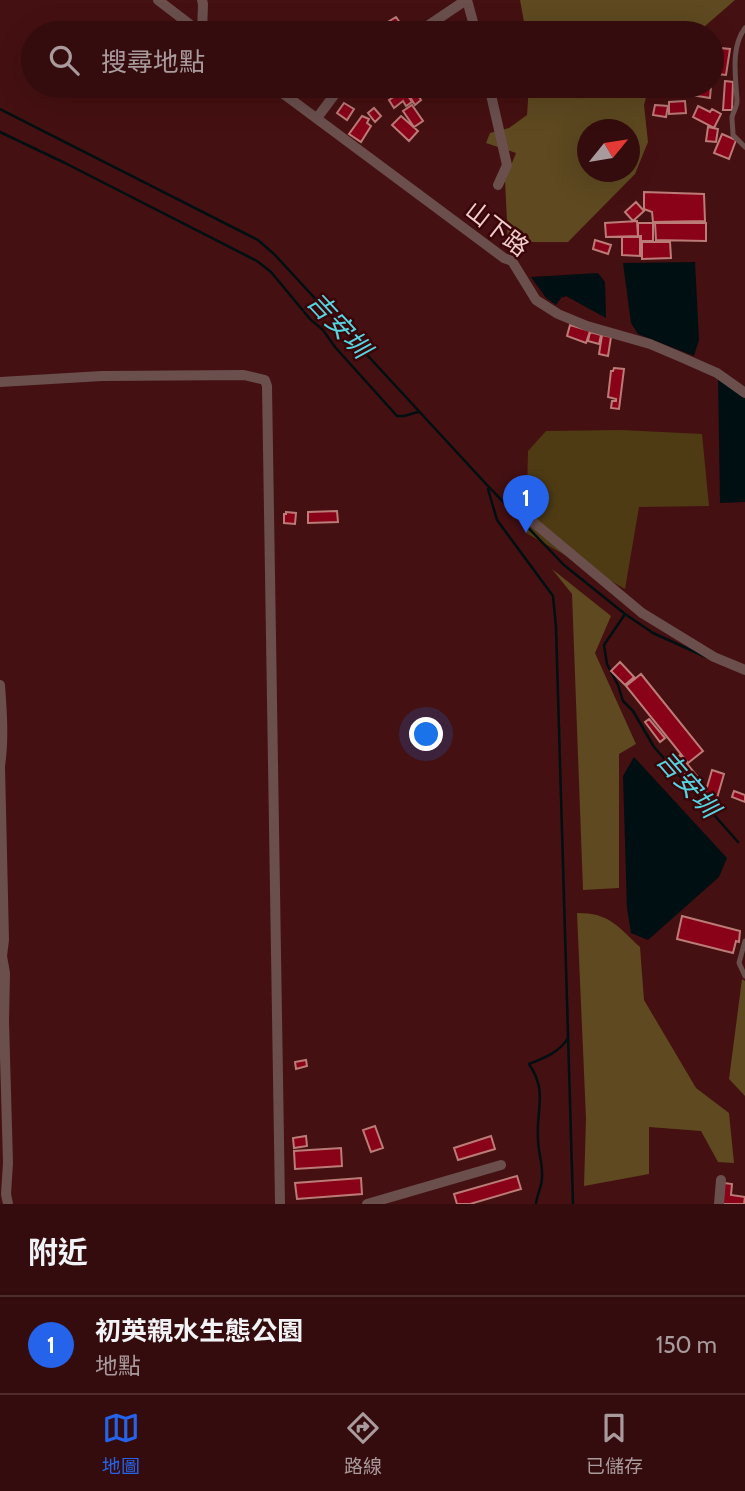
<!DOCTYPE html>
<html lang="zh-TW">
<meta charset="utf-8">
<style>
body{margin:0;font-family:Cabin,"Noto Sans TC",sans-serif;background:#3c1516;color:#f1f3f6}
.compass{position:absolute;left:577px;top:119px;width:63px;height:63px;border-radius:50%;background:#340c0d;box-shadow:0 7px 28px #0002;rotate:60deg}
.you{position:absolute;left:427px;top:735px;width:24px;height:24px;margin:-18px;border:5px solid #fff;border-radius:50%;background:#1a73e8;box-shadow:0 0 0 10px #1a73e833}
.badge{display:grid;place-items:center;width:46px;height:46px;border-radius:50%;background:#2563eb;color:#fff;font-size:23px;font-weight:700}
.pin{position:absolute;translate:-50% -58px;filter:drop-shadow(0 2px 4px #0008)}
.pin::after{content:'';position:absolute;top:37px;width:24px;height:21px;background:inherit;clip-path:polygon(0 0,100% 0,50% 100%)}
.list{margin:0;padding:0;list-style:none}
h2{display:flex;justify-content:space-between;align-items:center;height:91px;margin:0;padding:0 28px;font-size:30px}
h2 small{font-size:23px;font-weight:400;color:#a99b9d}
.list li{display:grid;grid-template-columns:46px 1fr auto;gap:21px;align-items:center;box-sizing:border-box;height:98px;padding:0 28px;border-top:2px solid #4e2c2e}
.list b{display:block;font-size:26px;white-space:nowrap}
.list p{margin:0;font-size:23px;white-space:nowrap;color:#a99b9d}
.list em{font-size:23px;font-style:normal;color:#a99b9d}
.icon{flex:none;width:38px;height:38px;fill:none;stroke:currentColor;stroke-width:2;stroke-linecap:round;stroke-linejoin:round}
.map{position:relative;flex:none;width:745px;height:1204px;overflow:hidden}
.search{position:absolute;background:#340c0d;box-shadow:0 7px 28px #0002;left:21px;right:21px;top:21px;height:77px;display:flex;align-items:center;gap:18px;box-sizing:border-box;padding:0 24px;border-radius:38px;color:#a99b9d;font-size:26px}
.sheet{height:189px;background:#340c0d}
nav{display:flex;justify-content:space-around;align-items:center;box-sizing:border-box;height:98px;border-top:2px solid #4e2c2e;background:#340c0d;font-size:19px;color:#a99b9d}
nav a{display:grid;justify-items:center;gap:4px}
nav .on{color:#2563eb}
.map>svg:first-child{display:block}
.green{fill:#4e3b13}
.forest{fill:#5e4920;fill-rule:evenodd}
.water{fill:#000f11}
.lines{fill:none;stroke-linecap:round;stroke-linejoin:round}
.stream{stroke:#000f11;stroke-width:2.5}
.building{fill:#890218;stroke:#bb7b77;stroke-width:2}
.lane{stroke:#6a4f4d;stroke-width:5}
.street{stroke:#6a4f4d;stroke-width:10}
.labels{text-anchor:middle;stroke-width:5;stroke-linejoin:round;paint-order:stroke}
.street-label{font-size:24px;fill:#f0cdca;stroke:#390508}
.water-label{font-size:26px;font-style:italic;fill:#53d6e1;stroke:#390508}
</style>
<div class="map">
<svg width="745" height="1204" viewBox="0 0 745 1204">
<rect width="100%" height="100%" fill="#451011"/>
<!-- green -->
<path class="green" d="M621 430 702 434 709 506 639 507 625 589 526 533 528 451 546 431Z"/>
<!-- forest -->
<path class="forest" d="M520 0H735L697 33H526Z
M529 86H649L644 105 648 142 635 174 568 242H508L505 180 516 153 486 143 490 133 509 128 527 115ZM588 130H630V172H588Z
M552 569 611 616 595 653 636 744 619 754V888L583 890 572 594Z
M577 913C610 913 617 926 640 947L644 1000 696 1088 729 1113 734 1163 718 1162 701 1131 649 1127V1174L584 1186 586 1118Z
M742 979 745 981V1096L729 1079Z"/>
<!-- water -->
<path class="water" d="M695 262 699 340 694 356 638 334 631 323 623 263Z
M598 273 605 282 606 318 566 296 561 298 556 305 546 298 531 277Z
M718 376 745 396V502L720 503Z
M634 757 727 858 719 877 648 940 631 933 627 908 623 776Z"/>
<g class="lines">
<!-- stream -->
<path class="stream" d="M0 109 258 240 274 254 487 485 564 565 625 614 653 633 706 657
M0 132 65 163 257 261 271 272 310 319 323 330 335 347 397 416H404L418 412
M488 489 497 520 553 596 556 627 573 1204
M625 614 604 645 607 664 618 685 623 701 633 711 654 747 738 842
M536 1204C537 1194 542 1187 542 1177 543 1164 538 1152 538 1139 536 1109 548 1092 529 1064 544 1058 560 1052 568 1038"/>
</g>
<!-- building -->
<path class="building" d="M396 17 403 27 400 29 402 32 374 33 373 31Z
M720 48 730 49 726 75 717 74Z
M725 81 733 82 732 110H723Z
M410 86H412L421 100 415 105 405 89Z
M692 86H711L710 98 691 95Z
M404 90 412 102 406 106 403 101 394 108 389 100Z
M685 101 686 113 669 114V102Z
M344 103 354 109 347 120 337 113Z
M412 105 423 121 414 127 403 111Z
M655 105 668 106 666 117 653 115Z
M698 106 710 112 712 109 721 114 714 128 693 117Z
M374 108 381 116 375 122 368 113Z
M362 116 369 119 367 123 371 126 361 142 349 134Z
M401 116 418 131 409 141 392 125Z
M708 127 718 129 716 142 706 141Z
M722 134 736 140 729 159 714 153Z
M644 192 704 194 705 221 653 222 652 212 644 209Z
M636 202 644 211 633 221 625 212Z
M637 221 638 236 606 237 605 223Z
M638 223H653V241H641V236H638Z
M655 223H706V241L656 240Z
M622 237H640V256L622 255Z
M595 240 611 245 608 254 593 249Z
M642 242H670L671 258 642 259Z
M570 325 590 331 586 343 567 336Z
M590 332 601 335 599 344 588 341Z
M602 335 611 337 608 356 599 354Z
M614 368 624 369 619 409 611 408 612 401H616V399L608 397 611 371H613Z
M337 511 338 522 308 523V512Z
M286 512 296 513 295 524 284 523V514H286Z
M620 662 634 677 625 685 611 671Z
M641 674 703 751 688 763 626 686Z
M649 719 665 738 660 742 645 722Z
M680 755 701 781 694 786 674 761Z
M712 770 724 774 715 805 703 801Z
M734 791 745 795V802L732 797Z
M682 916 740 931 739 942 736 941 733 953 677 939Z
M306 1060 307 1066 296 1069 295 1062Z
M375 1126 383 1148 371 1152 363 1130Z
M306 1136 307 1146 294 1148 293 1138Z
M491 1136 495 1149 458 1160 454 1148Z
M341 1148 342 1166 295 1169 294 1151Z
M517 1176 521 1189 470 1204H457L454 1194Z
M361 1178 362 1194 297 1199 295 1183Z
M724 1183 732 1184 731 1195 745 1197 744 1204H722Z"/>
<g class="lines">
<!-- lane -->
<path class="lane" d="M745 28C730 48 736 78 737 101 737 107 733 112 732 117 732 123 733 129 733 135L745 147
M745 941 739 963 745 976"/>
<!-- street -->
<path class="street" d="M158 0 201 33
M467 0 476 33
M202 33 203 4 202 0
M417 33 466 0
M273 86 504 258 512 261 536 300 558 314 587 326 650 344 683 358 717 373 745 393
M489 86 507 165 498 185
M317 118 335 94 344 86
M0 382 102 376 244 375 265 380 267 386 280 1204
M533 522 642 613 714 657 745 670
M0 685C2 712 4 739 0 766L4 940 2 956 5 973 4 1022 8 1163 6 1194 8 1204
M367 1204 501 1165
M719 1204 721 1180"/>
</g>
<g class="labels">
<!-- street labels -->
<g class="street-label">
<text transform="translate(497 229) rotate(38)" y="8">山下路</text>
</g>
<!-- water labels -->
<g class="water-label">
<text transform="translate(339 325) rotate(47)" y="9">吉安圳</text>
<text transform="translate(688 784) rotate(49)" y="9">吉安圳</text>
</g>
</g>
</svg>
<svg class="compass" viewBox="-18 -18 36 36"><path d="M0-13l5 13h-10z" fill="#e53935"/><path d="M0 13l5-13h-10z" fill="#a99b9d"/></svg>
<div class="you"></div>
<div class="pin badge" style="left:526px;top:533px">1</div>
<div class="search"><svg class="icon" aria-label="search" viewBox="0 0 24 24"><circle cx="10" cy="10" r="6"/><path d="M15 15l6 6"/></svg>搜尋地點</div>
</div>
<section class="sheet">
<h2>附近<small></small></h2>
<ul class="list">
<li><span class="badge">1</span><div><b>初英親水生態公園</b><p>地點</p></div><em>150 m</em></li>
</ul>
</section>
<nav>
<a class="on"><svg class="icon" aria-label="map" viewBox="0 0 24 24"><path d="M3 6l6-2 6 2 6-2v14l-6 2-6-2-6 2zM9 4v14M15 6v14"/></svg>地圖</a>
<a><svg class="icon" aria-label="directions" viewBox="0 0 24 24"><path d="M12 3l9 9-9 9-9-9zM9 14v-3h6M13 9l2 2-2 2"/></svg>路線</a>
<a><svg class="icon" aria-label="saved" viewBox="0 0 24 24"><path d="M7 4h10v16l-5-4-5 4z"/></svg>已儲存</a>
</nav>
